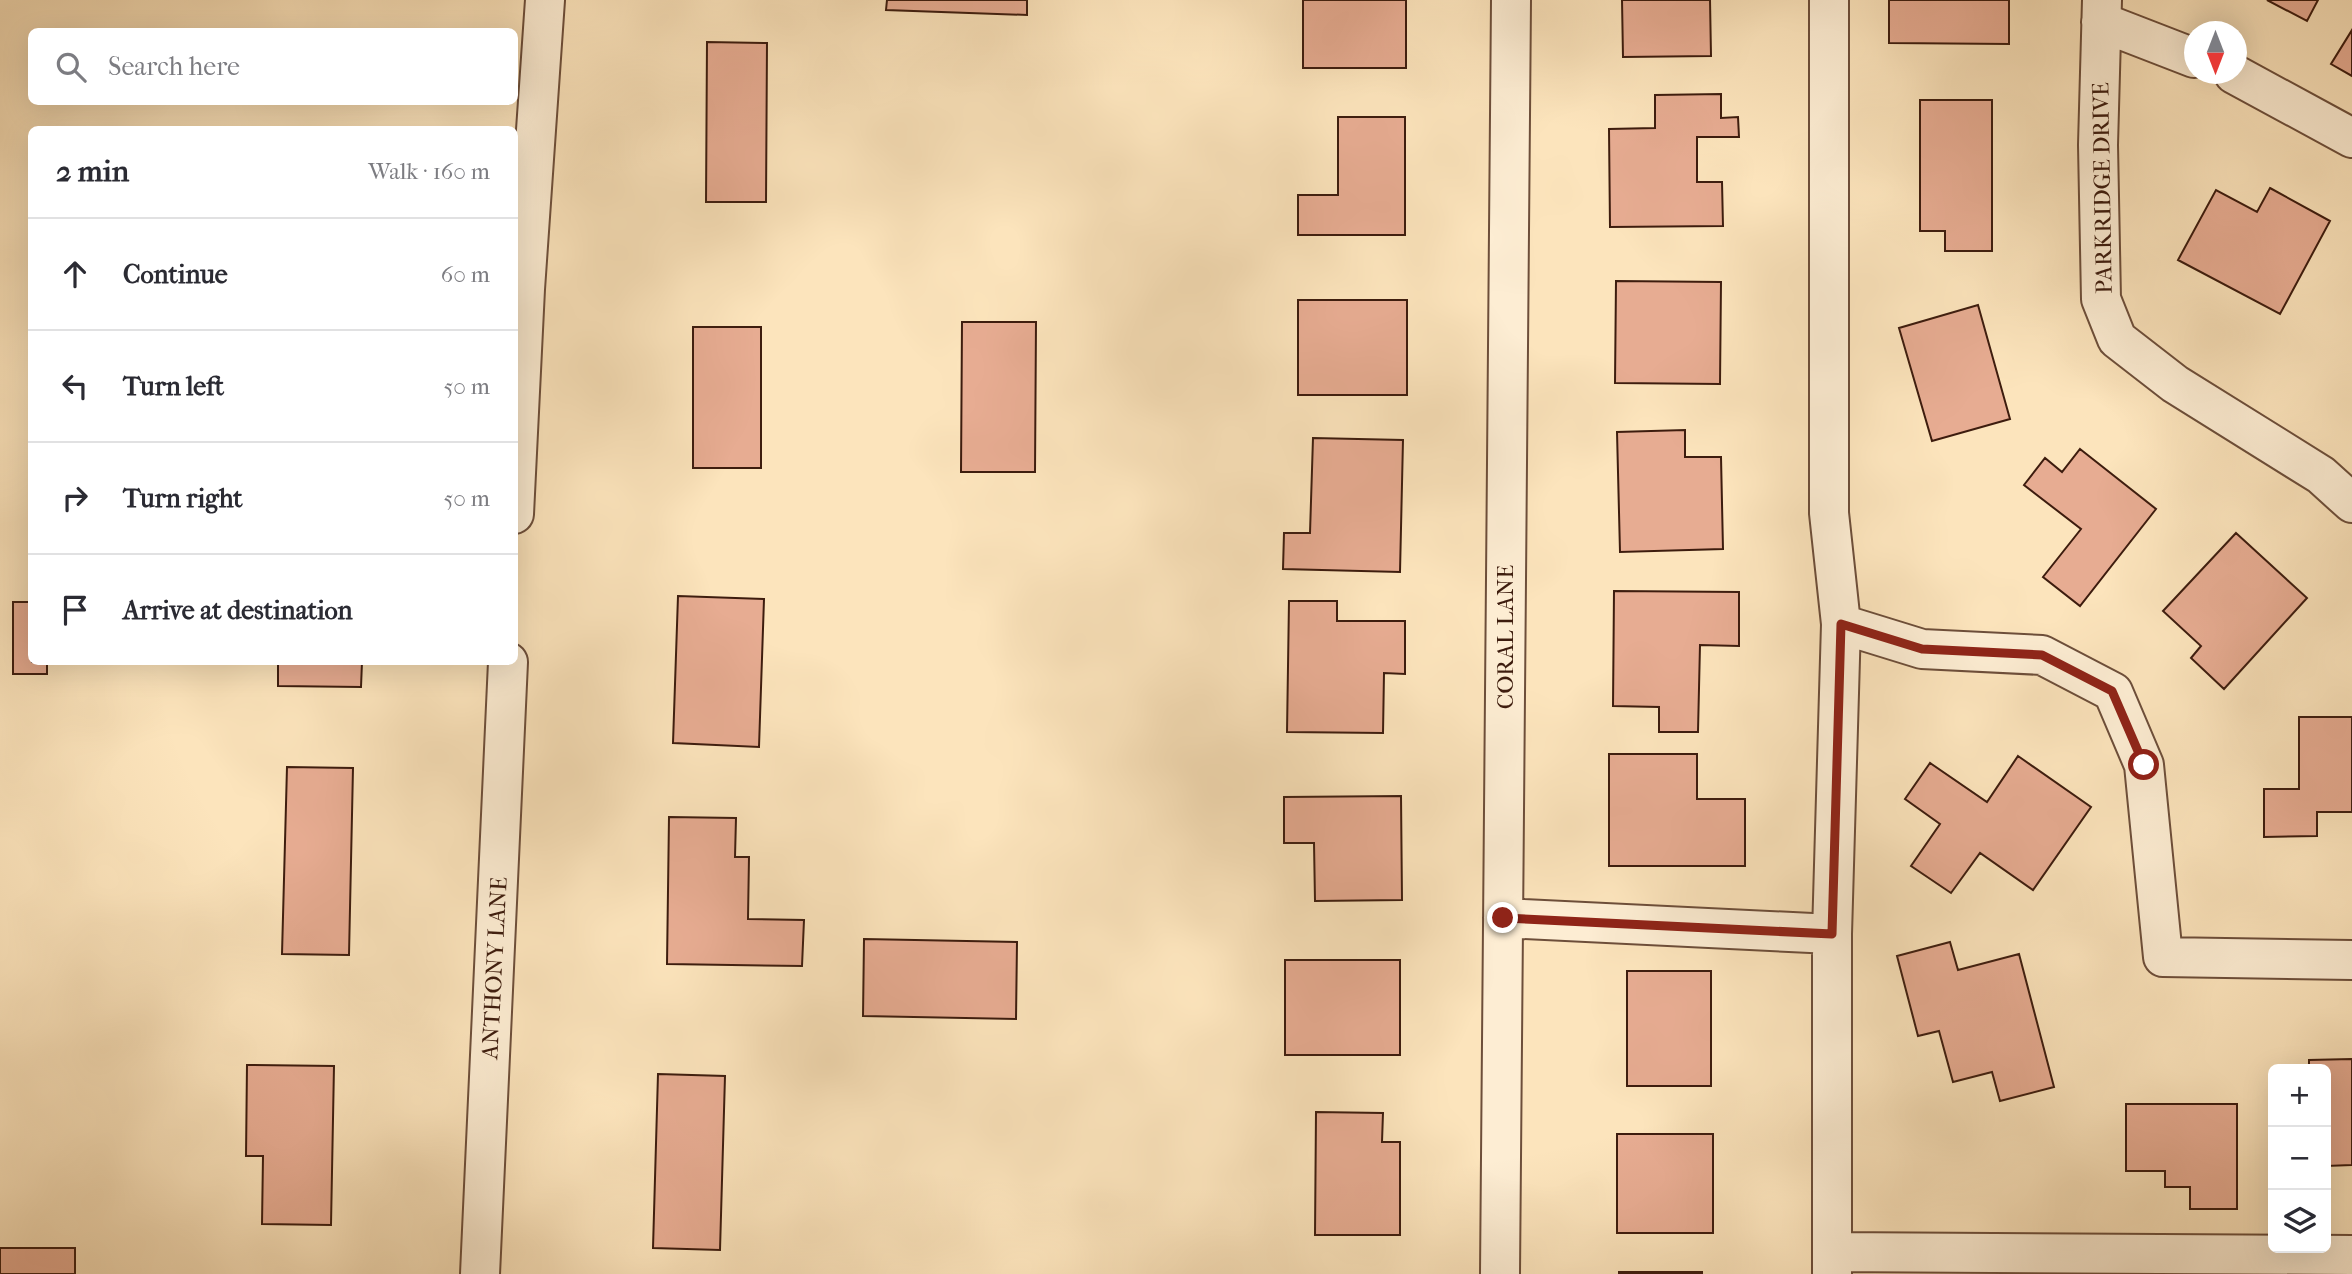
<!DOCTYPE html>
<meta charset="utf-8">
<style>
body{margin:0;font-family:"IM FELL French Canon",serif;background:#f7f7f7;color:#2b2b33}
.controls{position:absolute;right:21px;bottom:21px;display:grid;overflow:hidden;border-radius:10px;box-shadow:0 7px 28px #0002}
.controls button{width:63px;height:63px;display:grid;place-items:center;padding:0;border:0;border-bottom:2px solid #e1e1e2;background:#fff;color:#2b2b33;font:35px sans-serif}
.compass{position:absolute;left:2184px;top:21px;width:63px;height:63px;border-radius:50%;background:#fff;box-shadow:0 7px 28px #0002;rotate:180deg}
.stop{position:absolute;width:21px;height:21px;margin:-16px;border:5px solid #8f2418;border-radius:50%;background:#fff}
.stop.end{background:#8f2418;border-color:#fff;box-shadow:0 2px 7px #0008}
.list{margin:0;padding:0;list-style:none}
h2{display:flex;justify-content:space-between;align-items:center;height:91px;margin:0;padding:0 28px;font-size:30px}
h2 small{font-size:23px;font-weight:400;color:#7c7c81}
.list li{display:grid;grid-template-columns:46px 1fr auto;gap:21px;align-items:center;box-sizing:border-box;height:112px;padding:0 28px;border-top:2px solid #e1e1e2}
.list b{display:block;font-size:26px;white-space:nowrap}
.list em{font-size:23px;font-style:normal;color:#7c7c81}
.icon{flex:none;width:38px;height:38px;fill:none;stroke:currentColor;stroke-width:2;stroke-linecap:round;stroke-linejoin:round}
.map{position:relative;flex:none;width:2352px;height:1274px;overflow:hidden}
.search{position:absolute;background:#fff;box-shadow:0 7px 28px #0002;left:28px;top:28px;width:490px;height:77px;display:flex;align-items:center;gap:18px;box-sizing:border-box;padding:0 24px;border-radius:10px;color:#7c7c81;font-size:26px}
.panel{position:absolute;background:#fff;box-shadow:0 7px 28px #0002;left:28px;top:126px;width:490px;height:539px;border-radius:10px}
.map>svg:first-child{display:block}
.building{fill:#e7ac92;stroke:#3d1c0e;stroke-width:2}
.lines{fill:none;stroke-linecap:round;stroke-linejoin:round}
.minor-casing{stroke:#6d4e3a;stroke-width:42}
.minor{stroke:#fdedd3;stroke-width:38}
.route{stroke:#8f2418;stroke-width:9}
.labels{text-anchor:middle;stroke-width:5;stroke-linejoin:round;paint-order:stroke}
.street-label{font-size:23px;fill:#3d1c0e;stroke:#fdedd3}
</style>
<div class="map">
<svg width="2352" height="1274" viewBox="0 0 2352 1274">
<rect width="100%" height="100%" fill="#fce4bc"/>
<filter id="stains"><feTurbulence type="fractalNoise" baseFrequency=".00286" numOctaves="4"/><feColorMatrix values="0 0 0 0 .2 0 0 0 0 .09 0 0 0 0 .02 0 0 0 .5 -.17"/></filter>
<radialGradient id="worn" r=".72"><stop offset=".6" stop-color="#630" stop-opacity="0"/><stop offset="1" stop-color="#630" stop-opacity=".3"/></radialGradient>
<!-- building -->
<path class="building" d="M887 0H1027V15L886 10Z
M1303 0H1406V68H1303Z
M1622 0H1710L1711 56 1623 57Z
M1889 0H2009V44L1889 43Z
M2267 0H2318L2307 21Z
M2352 30V76L2331 64Z
M707 42 767 43 766 202H706Z
M1721 94V118L1738 117 1739 137H1697V182H1722L1723 226 1610 227 1609 129 1655 128V95Z
M1920 100H1992V251H1945V231H1920Z
M1338 117H1405V235H1298V195H1338Z
M2270 188 2330 221 2280 314 2178 260 2216 190 2257 212Z
M1616 281 1721 282 1720 384 1615 383Z
M1298 300H1407V395H1298Z
M1978 305 2010 419 1932 441 1899 328Z
M962 322H1036L1035 472H961Z
M693 327H761V468H693Z
M1685 430V457H1721L1723 549 1620 552 1617 432Z
M1313 438 1403 440 1400 572 1283 569 1284 533H1310Z
M2080 449 2156 509 2080 606 2043 577 2081 529 2024 485 2045 458 2062 472Z
M2236 533 2307 598 2224 689 2191 658 2201 646 2163 611Z
M1614 591 1739 592V646L1700 645 1698 732H1659V707L1613 706Z
M678 596 764 599 759 747 673 743Z
M1289 601H1337V621H1405V674L1384 673 1383 733 1287 732Z
M13 602H32V662H47V674H13Z
M278 662H362L361 687 278 686Z
M2299 717H2352V812H2317V836L2264 837V789H2299Z
M1609 754H1697V799H1745V866H1609Z
M2018 756 2091 807 2033 890 1980 853 1951 893 1911 866 1940 824 1905 799 1930 763 1987 802Z
M287 767 353 768 349 955 282 954Z
M1401 796 1402 900 1315 901 1314 843H1284V797Z
M669 817 736 818 735 857H749L748 919 804 920 802 966 667 964Z
M864 939 1017 942 1016 1019 863 1016Z
M1950 942 1958 970 2019 954 2054 1087 2000 1101 1992 1072 1953 1082 1939 1031 1918 1036 1897 956Z
M1285 960H1400V1055H1285Z
M1627 971H1711V1086H1627Z
M2352 1059V1165L2326 1166V1069H2309V1060Z
M247 1065 334 1066 331 1225 262 1224 263 1156H246Z
M658 1074 725 1076 720 1250 653 1248Z
M2126 1104H2237V1209H2190V1187H2165V1171H2126Z
M1316 1112 1383 1113 1382 1142H1400V1235H1315Z
M1617 1134H1713V1233H1617Z
M0 1248H75V1274H0Z
M1619 1272H1702V1274H1619Z"/>
<g class="lines">
<defs>
<path id="minor" d="M1829 0V513L1841 624 1832 934V1274
M2102 0 2098 145 2101 299 2117 339 2175 384 2321 475 2352 503
M2101 22 2194 58
M2234 74 2352 138
M514 514 525 289 545 0
M1841 624 1922 649 2042 655 2113 692 2144 765 2163 957 2352 960
M1503 918 1832 934
M1832 1252 2352 1255
M480 1274 508 662
M1500 1274 1511 0"/>
</defs>
<!-- minor casing -->
<use href="#minor" class="minor-casing"/>
<!-- minor -->
<use href="#minor" class="minor"/>
</g>
<g class="lines">
<!-- route -->
<path class="route" d="M1503 918 1832 934 1841 624 1922 649 2042 655 2112 691 2144 765"/>
</g>
<g class="labels">
<!-- street labels -->
<g class="street-label">
<text transform="translate(2102 188) rotate(-91)" y="8">PARKRIDGE DRIVE</text>
<text transform="translate(1505 637) rotate(-90)" y="8">CORAL LANE</text>
<text transform="translate(494 968) rotate(-87)" y="8">ANTHONY LANE</text>
</g>
</g>
<rect width="100%" height="100%" filter="url(#stains)"/>
<rect width="100%" height="100%" fill="url(#worn)"/>
</svg>
<div class="controls">
<button>+</button>
<button>−</button>
<button><svg class="icon" aria-label="layers" viewBox="0 0 24 24"><path d="M12 4l9 5-9 5-9-5zM3 14l9 5 9-5"/></svg></button>
</div>
<svg class="compass" viewBox="-18 -18 36 36"><path d="M0-13l5 13h-10z" fill="#e53935"/><path d="M0 13l5-13h-10z" fill="#7c7c81"/></svg>
<div class="stop" style="left:2144px;top:765px"></div>
<div class="stop end" style="left:1503px;top:918px"></div>
<div class="search"><svg class="icon" aria-label="search" viewBox="0 0 24 24"><circle cx="10" cy="10" r="6"/><path d="M15 15l6 6"/></svg>Search here</div>
<section class="panel">
<h2>2 min<small>Walk · 160 m</small></h2>
<ul class="list">
<li><svg class="icon" aria-label="ahead" viewBox="0 0 24 24"><path d="M12 20V5M6 11l6-6 6 6"/></svg><div><b>Continue</b></div><em>60 m</em></li>
<li><svg class="icon" aria-label="left" viewBox="0 0 24 24"><path d="M17 20v-9H6M10 6l-5 5 5 5"/></svg><div><b>Turn left</b></div><em>50 m</em></li>
<li><svg class="icon" aria-label="right" viewBox="0 0 24 24"><path d="M7 20v-9h11M14 6l5 5-5 5"/></svg><div><b>Turn right</b></div><em>50 m</em></li>
<li><svg class="icon" aria-label="arrive" viewBox="0 0 24 24"><path d="M6 21V4h12l-3 4 3 4H6"/></svg><div><b>Arrive at destination</b></div></li>
</ul>
</section>
</div>
